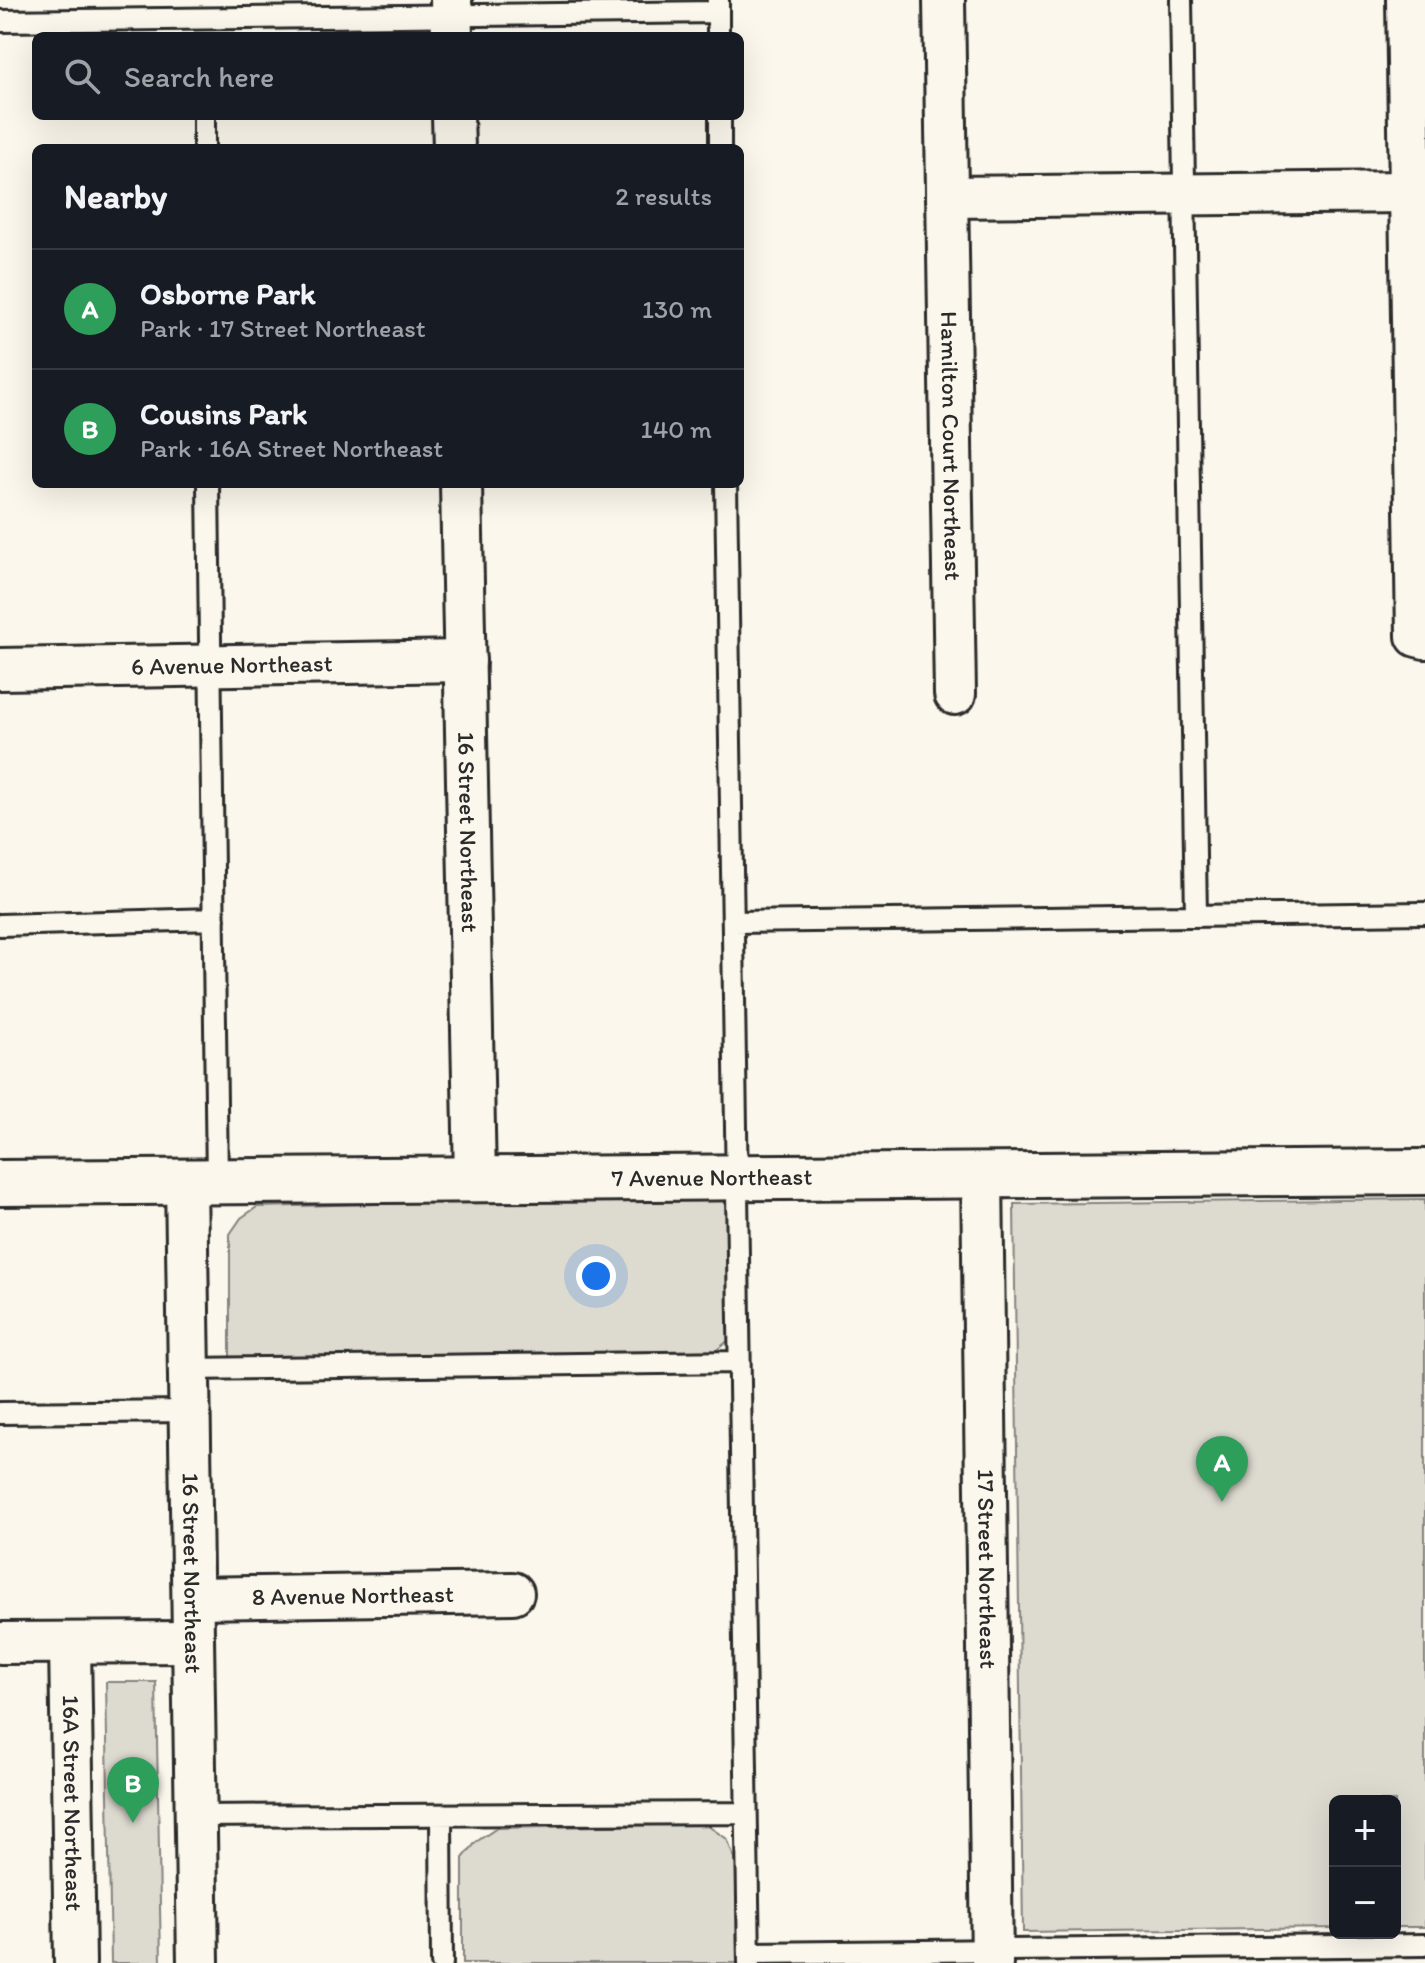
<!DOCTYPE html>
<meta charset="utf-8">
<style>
body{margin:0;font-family:Itim,sans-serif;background:#242831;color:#f1f3f6}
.controls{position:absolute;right:24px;bottom:24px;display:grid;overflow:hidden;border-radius:12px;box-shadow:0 8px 32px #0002}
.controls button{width:72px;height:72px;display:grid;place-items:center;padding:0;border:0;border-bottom:2px solid #363941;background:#171b24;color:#f1f3f6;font:40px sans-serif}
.you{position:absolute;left:596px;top:1276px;width:28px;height:28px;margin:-20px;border:6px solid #fff;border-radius:50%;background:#1a73e8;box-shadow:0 0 0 12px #1a73e833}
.badge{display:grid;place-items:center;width:52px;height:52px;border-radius:50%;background:#98999b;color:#fff;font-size:26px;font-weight:700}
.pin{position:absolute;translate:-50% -66px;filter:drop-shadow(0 2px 4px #0008)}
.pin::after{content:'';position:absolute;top:42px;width:28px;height:24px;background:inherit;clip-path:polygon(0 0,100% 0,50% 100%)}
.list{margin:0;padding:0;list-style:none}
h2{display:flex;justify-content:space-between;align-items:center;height:104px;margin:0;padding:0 32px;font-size:34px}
h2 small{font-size:26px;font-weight:400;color:#9ea1a6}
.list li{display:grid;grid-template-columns:52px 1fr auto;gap:24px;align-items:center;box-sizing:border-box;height:120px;padding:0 32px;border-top:2px solid #363941}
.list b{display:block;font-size:30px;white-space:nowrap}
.list p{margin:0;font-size:26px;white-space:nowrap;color:#9ea1a6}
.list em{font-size:26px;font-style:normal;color:#9ea1a6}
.icon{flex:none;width:44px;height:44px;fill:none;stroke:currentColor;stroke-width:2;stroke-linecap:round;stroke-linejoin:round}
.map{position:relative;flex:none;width:1425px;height:1963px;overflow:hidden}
.search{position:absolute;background:#171b24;box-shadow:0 8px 32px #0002;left:32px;top:32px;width:712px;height:88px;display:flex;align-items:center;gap:20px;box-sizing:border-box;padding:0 28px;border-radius:12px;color:#9ea1a6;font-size:30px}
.panel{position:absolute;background:#171b24;box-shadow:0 8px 32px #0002;left:32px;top:144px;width:712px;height:344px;border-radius:12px}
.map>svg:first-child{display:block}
.green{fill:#dddad0;stroke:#84827e;stroke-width:2}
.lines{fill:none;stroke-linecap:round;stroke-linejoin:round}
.lane-casing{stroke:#2b2b2b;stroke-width:26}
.street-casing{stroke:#2b2b2b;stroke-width:46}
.secondary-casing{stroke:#2b2b2b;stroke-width:50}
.lane{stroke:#fbf7ec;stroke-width:20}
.street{stroke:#fbf7ec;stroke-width:40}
.secondary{stroke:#fbf7ec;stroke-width:44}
.labels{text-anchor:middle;stroke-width:6;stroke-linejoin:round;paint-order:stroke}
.street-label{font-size:24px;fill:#2b2b2b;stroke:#fbf7ec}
</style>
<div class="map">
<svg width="1425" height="1963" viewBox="0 0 1425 1963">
<rect width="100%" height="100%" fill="#fbf7ec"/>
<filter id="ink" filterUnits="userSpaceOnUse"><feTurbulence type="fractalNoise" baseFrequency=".0125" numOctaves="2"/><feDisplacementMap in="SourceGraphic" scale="16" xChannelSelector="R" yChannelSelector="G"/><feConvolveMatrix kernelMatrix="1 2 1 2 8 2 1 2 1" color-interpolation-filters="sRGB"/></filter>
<g filter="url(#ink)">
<!-- green -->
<path class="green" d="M727 1195 729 1340 713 1353 230 1357V1234L241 1218 257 1207Z
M1425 1199V1927H1395V1801H1335V1928L1023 1932 1014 1204Z
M106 1682H156L161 1963H111Z
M705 1824 727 1839 736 1863 737 1963H463V1858L476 1842 497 1828Z"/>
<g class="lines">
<defs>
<path id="lane" d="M718 0V36
M1181 0 1196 916
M0 21 718 12
M204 116V148
M720 116V148
M208 484 217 1181
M726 484 749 1963
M733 922 1425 913
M0 925 214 919
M189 1369 739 1362
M0 1413 189 1411
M441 1815 442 1963
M196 1816 746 1813
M749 1953 1425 1945"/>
<g id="street">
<path d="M451 0 452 36"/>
<path id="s1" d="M944 0 955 694"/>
<path d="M1407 0 1417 636 1425 638"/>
<path d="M453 116 454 148"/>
<path d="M947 197 1410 192"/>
<path id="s2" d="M461 484 475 1179"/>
<path id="s3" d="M0 669 465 661"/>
<path id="s4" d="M982 1175 992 1963"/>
<path id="s5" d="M186 1181 198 1963"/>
<path id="s6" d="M193 1598 513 1593"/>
<path d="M0 1643 193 1642"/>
<path id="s7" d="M70 1645 75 1963"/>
</g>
<g id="secondary">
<path id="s8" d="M0 1183 1425 1172"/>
</g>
</defs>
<!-- lane casing -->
<use href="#lane" class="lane-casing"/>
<!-- street casing -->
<use href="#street" class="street-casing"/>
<!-- secondary casing -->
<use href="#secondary" class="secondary-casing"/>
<!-- lane -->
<use href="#lane" class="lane"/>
<!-- street -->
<use href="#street" class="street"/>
<!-- secondary -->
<use href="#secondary" class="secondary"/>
</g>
</g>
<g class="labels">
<!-- street labels -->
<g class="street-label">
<text dy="8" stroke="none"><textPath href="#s1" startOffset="446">Hamilton Court Northeast</textPath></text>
<text dy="8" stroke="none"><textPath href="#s3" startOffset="232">6 Avenue Northeast</textPath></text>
<text dy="8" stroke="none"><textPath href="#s2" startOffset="348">16 Street Northeast</textPath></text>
<text dy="8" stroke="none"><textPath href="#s8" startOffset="712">7 Avenue Northeast</textPath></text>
<text dy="8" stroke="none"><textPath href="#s4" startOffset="394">17 Street Northeast</textPath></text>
<text dy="8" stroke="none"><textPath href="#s5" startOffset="392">16 Street Northeast</textPath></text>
<text dy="8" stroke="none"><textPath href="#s6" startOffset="160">8 Avenue Northeast</textPath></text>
<text dy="8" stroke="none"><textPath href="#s7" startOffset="158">16A Street Northeast</textPath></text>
</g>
</g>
</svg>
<div class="controls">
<button>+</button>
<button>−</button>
</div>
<div class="you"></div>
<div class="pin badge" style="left:1222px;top:1502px;background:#2e9e5b">A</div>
<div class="pin badge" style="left:133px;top:1823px;background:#2e9e5b">B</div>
<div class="search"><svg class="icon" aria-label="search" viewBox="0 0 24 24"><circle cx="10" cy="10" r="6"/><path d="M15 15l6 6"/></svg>Search here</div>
<section class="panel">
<h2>Nearby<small>2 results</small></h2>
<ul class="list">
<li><span class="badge" style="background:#2e9e5b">A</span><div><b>Osborne Park</b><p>Park · 17 Street Northeast</p></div><em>130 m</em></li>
<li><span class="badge" style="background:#2e9e5b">B</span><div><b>Cousins Park</b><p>Park · 16A Street Northeast</p></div><em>140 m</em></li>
</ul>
</section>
</div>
